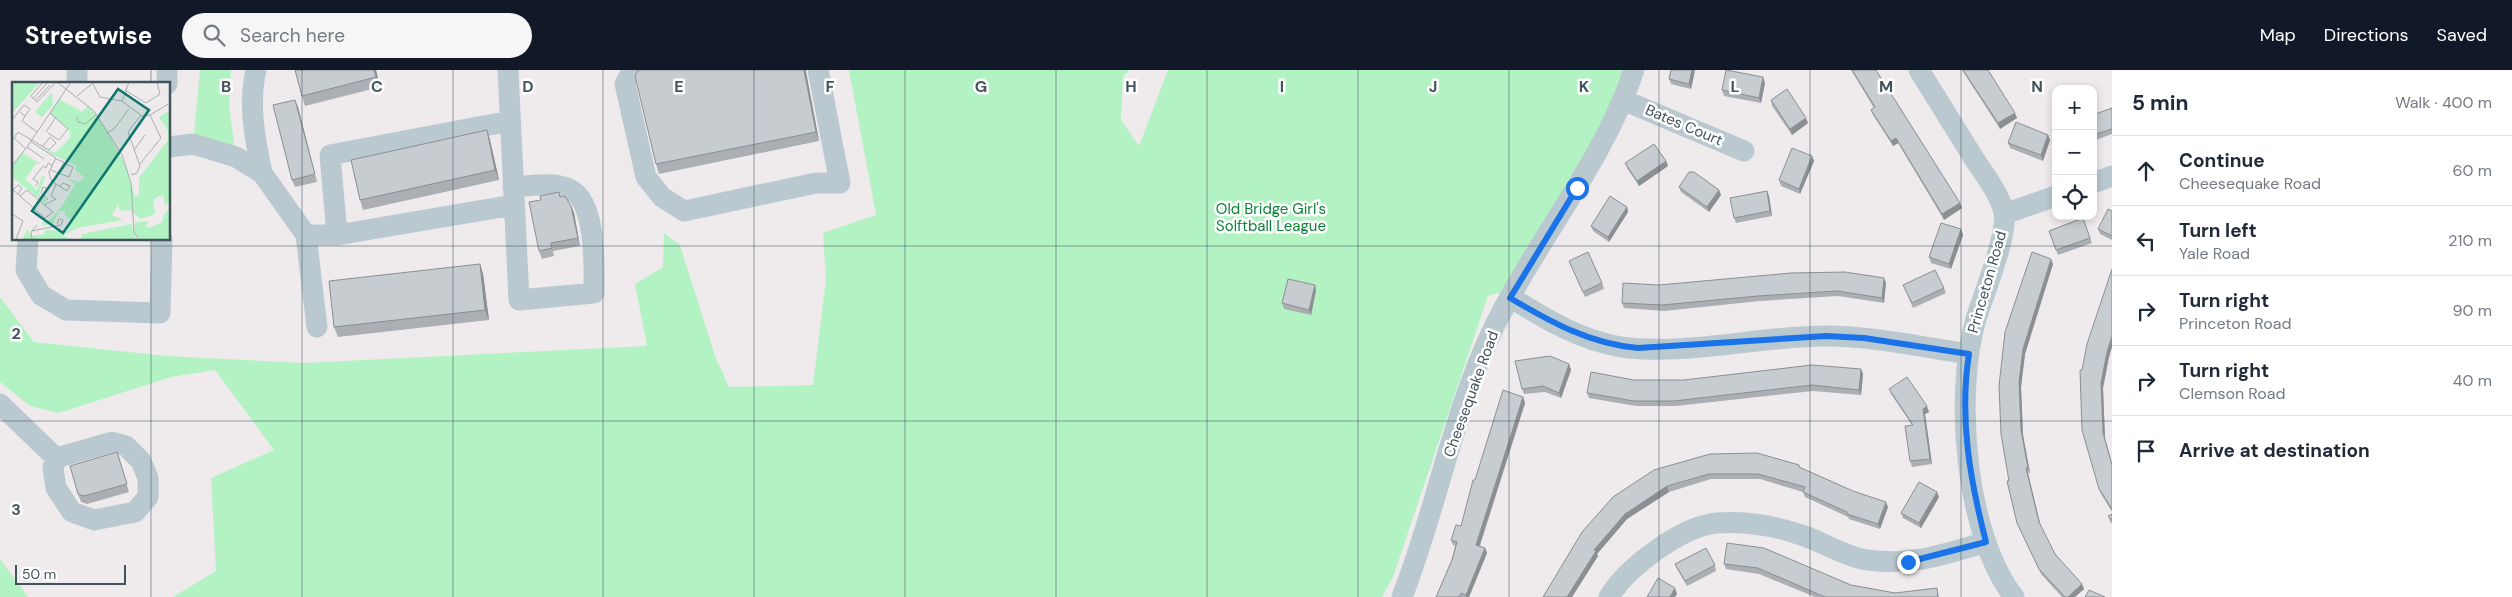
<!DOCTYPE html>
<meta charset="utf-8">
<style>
body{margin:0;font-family:"DM Sans",sans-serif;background:#f6f6f7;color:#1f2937}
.controls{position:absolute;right:15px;top:15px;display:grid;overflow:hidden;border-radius:10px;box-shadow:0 2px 8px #0003}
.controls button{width:45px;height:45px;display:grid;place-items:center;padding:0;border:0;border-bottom:1px solid #e0e1e3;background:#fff;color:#1f2937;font:25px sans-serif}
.scale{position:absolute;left:15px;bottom:12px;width:111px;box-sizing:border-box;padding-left:5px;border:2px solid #42535b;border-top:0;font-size:14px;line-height:18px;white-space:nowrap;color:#42535b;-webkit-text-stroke:4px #fff;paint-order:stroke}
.stop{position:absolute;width:15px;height:15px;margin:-11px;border:4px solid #1a73e8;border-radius:50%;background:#fff}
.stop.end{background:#1a73e8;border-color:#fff;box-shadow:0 1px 5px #0008}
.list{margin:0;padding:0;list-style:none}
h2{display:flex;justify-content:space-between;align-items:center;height:65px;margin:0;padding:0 20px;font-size:21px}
h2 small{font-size:16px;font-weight:400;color:#747a83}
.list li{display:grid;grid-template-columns:32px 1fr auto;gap:15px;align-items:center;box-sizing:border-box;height:70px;padding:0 20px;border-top:1px solid #e0e1e3}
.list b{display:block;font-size:19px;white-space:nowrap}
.list p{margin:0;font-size:16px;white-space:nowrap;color:#747a83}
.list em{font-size:16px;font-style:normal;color:#747a83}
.icon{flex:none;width:28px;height:28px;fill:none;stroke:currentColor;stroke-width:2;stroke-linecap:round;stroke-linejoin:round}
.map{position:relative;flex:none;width:2112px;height:527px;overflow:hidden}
header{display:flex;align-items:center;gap:30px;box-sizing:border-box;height:70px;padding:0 25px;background:#111827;color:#fff}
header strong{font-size:24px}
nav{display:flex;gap:28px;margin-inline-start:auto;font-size:18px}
.search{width:350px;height:45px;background:#f6f6f7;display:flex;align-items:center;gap:12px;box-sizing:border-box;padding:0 18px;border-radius:28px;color:#747a83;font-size:19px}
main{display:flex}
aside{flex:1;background:#fff}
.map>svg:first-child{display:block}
.green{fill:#b3f3c3}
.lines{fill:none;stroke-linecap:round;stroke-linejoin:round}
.minor{stroke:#bac9d0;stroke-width:21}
.wall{fill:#abafb4}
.shaded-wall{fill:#8b8f92}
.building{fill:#c7ccd1;stroke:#8b8f92}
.route{stroke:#1a73e8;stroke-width:6}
.grid{fill:none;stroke:#42535b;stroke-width:1;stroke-opacity:0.55}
.labels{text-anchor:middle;stroke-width:5;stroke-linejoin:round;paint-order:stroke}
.street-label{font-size:15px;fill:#42535b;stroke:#fff}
.park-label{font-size:15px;fill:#0c8337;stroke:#fff}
.inset-road{fill:none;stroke:#aaaeb2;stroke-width:1}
.view{fill:#0f766e;fill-opacity:0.15;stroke:#0f766e;stroke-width:2.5}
.inset-edge{fill:none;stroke:#42535b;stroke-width:2.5}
.grid-label{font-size:16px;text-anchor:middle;font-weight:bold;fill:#42535b;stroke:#fff;stroke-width:5;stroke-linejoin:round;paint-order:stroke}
</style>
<header>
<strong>Streetwise</strong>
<div class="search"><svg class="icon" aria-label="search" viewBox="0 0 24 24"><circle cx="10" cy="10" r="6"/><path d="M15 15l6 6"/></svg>Search here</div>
<nav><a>Map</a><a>Directions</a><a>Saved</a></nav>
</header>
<main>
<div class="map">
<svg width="2112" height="527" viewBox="0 0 2112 527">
<rect width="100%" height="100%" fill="#efebec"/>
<!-- green -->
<path class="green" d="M200 0H231L229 36 236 87 193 74Z
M849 0H1130L1123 6 1121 50 1139 76 1168 0H1634L1510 227 1498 223 1488 226 1393 507 1382 527H173L216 501 211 408 274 380 215 300 171 307 59 343 30 336 0 312V227L34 272 166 286 303 293 647 276 635 214 663 197 664 163 680 175 715 286 729 317 813 315 826 210 823 163 876 145Z
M0 489 28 527H0Z"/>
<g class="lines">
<!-- minor -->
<path class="minor" d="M256 0C248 35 255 69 262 103
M508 0 519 230 594 223C594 198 597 134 571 120 555 111 531 116 513 117
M633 0 625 14 646 107 662 127 684 141 816 113H840L818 0
M1919 0C1937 29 1955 58 1973 87 1984 104 2000 124 2004 143 2008 165 1983 226 1976 249 1954 325 1965 464 2014 527
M77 14V0
M167 14V0
M1623 30 1744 81
M169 77 193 74 236 87 262 103 306 165H337L330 85 510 51
M2093 113 2112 106
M2004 144 2056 126
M306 165 317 257
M337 165 514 135
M28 169 26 200 41 225 66 240 160 243 162 169
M1510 227C1545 249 1580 270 1621 277 1685 286 1760 266 1826 266 1873 266 1922 277 1969 284
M0 334 56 388
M112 372 126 376 141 391 148 408V427L135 442 94 450 72 442 56 418 53 398 56 388Z
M1402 527C1437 438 1453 341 1495 255 1538 168 1603 93 1634 0
M1609 527C1627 497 1681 457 1716 453 1743 451 1770 455 1795 463 1819 469 1842 486 1867 490 1913 496 1942 485 1986 472"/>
</g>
<!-- wall -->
<path class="wall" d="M295 0H376L380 17 305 36 302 26Z
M639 0H806V2L819 71 659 104 656 94Z
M1671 0H1695L1691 19 1671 14 1669 9Z
M1851 0H1876L1960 133 1962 138 1944 150 1898 73 1893 76 1873 45 1871 40 1874 38Z
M1962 0H1988L2017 48 2000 59Z
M1765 13 1761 33 1724 26 1722 20Z
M1771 30 1808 53 1792 65 1772 36Z
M298 37 317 112 295 117 292 110Z
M2112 38V64L2093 71V45Z
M487 60 490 70 499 110 363 140 360 130Z
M2048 65 2050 70 2043 91 2010 78 2008 73Z
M1812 86 1814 91 1800 124 1781 116 1779 110Z
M1666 91 1668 96 1639 116 1627 98 1625 93Z
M1679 117 1721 125 1709 142 1681 122Z
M1767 121 1769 126 1772 146 1736 153 1734 148Z
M560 127 571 136 574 143 580 176 553 181 554 186 542 189 539 181Z
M1627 137 1628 142 1609 172 1593 161 1591 156Z
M2112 141V170L2100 164 2098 159Z
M2083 148 2092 173 2058 185 2049 161Z
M1961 159 1963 165 1951 199 1931 193 1929 187Z
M1569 191 1602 213 1604 219 1585 227Z
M480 194 483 204 489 250 338 267 334 257Z
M2053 194 2025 284 2021 317 2023 365 2030 403H2028L2040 455 2055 484 2084 519 2075 527H2062L2041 504 2017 453 2009 411 1999 316Z
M2112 199V277L2109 287 2103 318 2105 368 2112 393V442L2101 424 2099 419 2082 300Z
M1886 213 1884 233 1838 226 1760 231 1664 241 1624 238 1622 233 1659 215Z
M1315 215 1316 220 1311 245 1284 239 1282 233Z
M1903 215 1944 218 1946 223 1913 238Z
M1569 294 1571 300 1561 328 1545 322 1524 324 1522 319Z
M1861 299 1863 304 1861 325 1813 321 1676 336H1636L1589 328 1587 323 1634 310H1684Z
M1889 319 1929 342 1925 344 1932 394 1912 397 1910 391 1912 355 1891 324Z
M1523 327 1525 333 1480 476 1485 478 1487 483 1469 527H1436L1452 490 1455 476 1453 475 1451 470 1461 456 1475 410Z
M117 382 129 422 87 434 81 432 78 424Z
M1799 395 1800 398 1888 437 1880 459 1849 449 1848 447 1805 427 1803 422 1760 409H1711L1669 422 1627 449 1597 484 1598 486 1572 527H1543L1654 400Z
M1939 427 1921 458 1903 448 1901 443Z
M2112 444V454L2110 452 2108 446Z
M1727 473 1851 515 1895 523 1937 518 1939 527H1815L1759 504 1726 499 1724 494Z
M1675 494 1715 495 1716 501 1687 516 1677 499Z"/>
<!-- shaded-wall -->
<path class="shaded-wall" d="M374 0H376L380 17 376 7Z
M804 0H806V2L819 71 816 62Z
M1692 0H1695L1691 19 1689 14Z
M1763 7 1765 13 1761 33 1759 28Z
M295 30 298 37 317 112 315 104Z
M2015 43 2017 48 2000 59 1998 53Z
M1806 48 1808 53 1792 65 1790 59Z
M487 60 490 70 499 110 495 100Z
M2048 65 2050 70 2043 91 2041 85Z
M1896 68 1898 73 1893 76 1891 71Z
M1812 86 1814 91 1800 124 1799 119Z
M1666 91 1668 96 1639 116 1637 111Z
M1719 120 1721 125 1709 142 1707 137Z
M1767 121 1769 126 1772 146 1770 141Z
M1960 133 1962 138 1944 150 1942 144Z
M571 136 574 143 580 176 578 168Z
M1627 137 1628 142 1609 172 1608 167Z
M1961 159 1963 165 1951 199 1949 194Z
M2051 189 2053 194 2025 284 2021 317 2023 365 2030 403 2028 398 2021 360 2019 312 2023 279Z
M480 194 483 204 489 250 485 240Z
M1884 208 1886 213 1884 233 1882 228Z
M1315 215 1316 220 1311 245 1309 240Z
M2112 266V277L2109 287 2103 318 2105 368 2112 395 2103 363 2101 313 2107 282Z
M1569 294 1571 300 1561 328 1559 323Z
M1861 299 1863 304 1861 325 1859 320Z
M1523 327 1525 333 1478 480 1476 475Z
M1927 336 1929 342 1925 344 1932 394 1930 389 1923 339Z
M2026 398 2028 403 2041 457 2039 452Z
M1667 416 1669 422 1627 449 1597 484 1598 486 1572 527H1567L1594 480 1625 444Z
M1937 422 1939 427 1921 458 1919 453Z
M1886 432 1888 437 1880 459 1878 454Z
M1485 478 1487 483 1469 527H1466V525Z
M2082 514 2084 519 2075 527H2068Z
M1675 518 1677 524 1675 527H1670Z"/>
<!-- building -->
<path class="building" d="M295 0H374L376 7 302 26Z
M638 0H804L816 62 656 94 635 6Z
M1671 0H1692L1689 14 1669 9Z
M1726 0 1763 7 1759 28 1722 20Z
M1852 0H1876L1960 133 1942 144 1896 68 1891 71 1871 40 1875 37Z
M1963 0H1988L2015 43 1998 53Z
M1787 19 1806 48 1790 59 1771 30Z
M295 30 315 104 292 110 273 35Z
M2112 38V59L2093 65V45Z
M2016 52 2048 65 2041 85 2008 73Z
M487 60 495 100 360 130 351 90Z
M1654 74 1666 91 1637 111 1625 93Z
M1792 78 1812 86 1799 119 1779 110Z
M1689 102H1694L1719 120 1707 137 1679 117Z
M1767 121 1770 141 1734 148 1730 128Z
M559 122 560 127 565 126 571 136 578 168 551 173 552 178 539 181 529 132 541 130 540 126Z
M1610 126 1627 137 1608 167 1591 156Z
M2108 139 2112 141V166L2098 159Z
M2083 148 2090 168 2056 180 2049 161Z
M1941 153 1961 159 1949 194 1929 187Z
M1588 182 1602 213 1583 222 1569 191Z
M2032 182 2051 189 2023 279 2019 312 2021 360 2028 398H2026L2039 452 2055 484 2082 514 2068 527H2065L2039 499 2017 453 2007 411H2009L2001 364 1999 316 2005 262Z
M480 194 485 240 334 257 329 211Z
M2112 199V266L2107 282 2101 313 2103 363 2112 395V439L2099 419 2082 360 2080 300H2082L2087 274Z
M1935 200 1944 218 1912 233 1903 215Z
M1845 202 1884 208 1882 228 1837 221 1758 226 1662 235 1622 233 1623 213 1659 215 1791 203Z
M1288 209 1315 215 1309 240 1282 233Z
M1550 286 1569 294 1559 323 1543 316 1522 319 1515 291Z
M1812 295 1861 299 1859 320 1812 315 1674 331H1634L1587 323 1591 302 1634 310H1684Z
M1907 307 1927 336 1923 339 1930 389 1910 391 1905 356 1913 355 1889 319Z
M1503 320 1523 327 1476 475 1485 478 1466 525 1461 523 1459 527H1436L1452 490 1457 472 1451 470 1456 455 1461 456 1473 410H1475Z
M117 382 127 414 84 426 78 424 70 396Z
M1757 383 1799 395V397L1853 421 1886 432 1878 454 1847 444V442L1803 422 1805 417 1758 404H1709L1667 416 1625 444 1594 480 1596 481 1567 527H1543L1582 462 1613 427 1654 400 1710 384Z
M1919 412 1937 422 1919 453 1901 443Z
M2112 444V450L2108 446Z
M1727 473 1764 478 1851 515 1895 523 1937 518 1938 527H1825L1758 498 1724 494Z
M1706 478 1715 495 1685 511 1675 494Z
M1658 508 1675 518 1670 527H1647Z
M2089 520 2105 527H2085Z"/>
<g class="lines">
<!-- route -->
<path class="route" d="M1577 118 1510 228C1551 252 1590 274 1638 278L1826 266 1864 268 1969 284C1959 348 1970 410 1986 472L1908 492"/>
</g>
<!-- grid -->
<path class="grid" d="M151 0V14M302 0V527M453 0V527M603 0V527M754 0V527M905 0V527M1056 0V527M1207 0V527M1358 0V527M1509 0V527M1659 0V527M1810 0V527M1961 0V527M151 169V527M0 176H2112M0 351H2112"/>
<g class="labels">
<!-- street labels -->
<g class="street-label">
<text transform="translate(1684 55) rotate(23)" y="5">Bates Court</text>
<text transform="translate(1987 212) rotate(-74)" y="5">Princeton Road</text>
<text transform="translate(1471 324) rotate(-70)" y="5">Cheesequake Road</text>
</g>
<!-- park labels -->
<g class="park-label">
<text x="1271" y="144">Old Bridge Girl's<tspan x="1271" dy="17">Solftball League</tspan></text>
</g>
</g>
<!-- overview -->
<g transform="translate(12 12)">
<rect width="158" height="158" fill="#efebec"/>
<path d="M0 0H28L0 31ZM40 10 41 23 30 35 23 30ZM47 17 70 30 76 23 91 43 114 84 123 115 127 113V96L156 58V49L147 35 157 29V121L153 123 151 113 145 115 141 118 143 132 129 137 118 128 108 129 106 122 100 133 111 138 65 146 50 154 61 157H11L15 147 20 154 32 152 33 148 56 149 58 137 53 134V129H47L41 141 31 144 30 140 38 138 50 124 63 103 57 97 68 100 72 95 63 88 64 84 26 65 43 71 58 56V49L38 31ZM10 71 29 82H24L13 97 25 108 30 94 33 95 27 112 35 119 33 121 0 95V84ZM157 128V157H127L122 151 123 140 137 139 133 144 137 146 150 140 152 132ZM119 142 124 157H69L70 152Z" fill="#b3f3c3"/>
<path class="inset-road" d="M31 0 19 14 25 20 44 0M45 0 82 29 110 73 119 101 122 150 126 157M80 0 88 15 110 19 130 34 138 33 158 21M113 8 134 21 148 12 145 0M65 14 80 2M21 17 35 1M23 19 38 3M110 19 117 0M8 30 13 34 10 39 25 50M65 35 66 40 73 42 85 32M0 38 12 23 18 27 13 34M34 50 44 35M36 51 47 58 56 47 38 31M95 51 102 47 117 27M18 59 44 76 37 90 39 98 44 102 55 109 58 104 51 101 48 104M13 66 2 56 6 50 37 68 44 61 38 55 31 64M122 68 133 53M32 77 15 65 59 0M128 82 149 56 138 33M0 84 15 65M39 88 46 91 52 80 44 77M46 91 57 95 61 85 51 81M119 93 125 91 128 84 116 50 129 33M24 104 26 100 21 97 31 84 34 86 36 81 41 84M0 107 33 136 41 130 15 108 8 114M1 108 6 103 10 106 6 112M36 118 29 111 31 105 36 107 40 99M32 123 44 117 39 114 44 102M0 132 11 139 4 157M20 149 49 143 51 138 47 137 45 142M20 157 19 150 25 143"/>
<path class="view" d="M106 7 137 28 51 151 20 129Z"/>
<rect width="158" height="158" class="inset-edge"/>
</g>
<g class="grid-label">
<text x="226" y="22">B</text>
<text x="377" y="22">C</text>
<text x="528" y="22">D</text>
<text x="679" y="22">E</text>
<text x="830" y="22">F</text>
<text x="981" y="22">G</text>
<text x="1131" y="22">H</text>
<text x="1282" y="22">I</text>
<text x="1433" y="22">J</text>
<text x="1584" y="22">K</text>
<text x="1735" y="22">L</text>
<text x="1886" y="22">M</text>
<text x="2037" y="22">N</text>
<text x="16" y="269">2</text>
<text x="16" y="445">3</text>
</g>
</svg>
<div class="controls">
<button>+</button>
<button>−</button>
<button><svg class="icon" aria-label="locate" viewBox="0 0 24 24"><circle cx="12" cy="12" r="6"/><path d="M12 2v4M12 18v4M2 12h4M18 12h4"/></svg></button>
</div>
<div class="scale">50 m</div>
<div class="stop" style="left:1577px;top:118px"></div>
<div class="stop end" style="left:1908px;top:492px"></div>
</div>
<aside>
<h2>5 min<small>Walk · 400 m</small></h2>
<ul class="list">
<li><svg class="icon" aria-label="ahead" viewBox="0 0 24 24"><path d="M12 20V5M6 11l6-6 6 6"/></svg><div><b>Continue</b><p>Cheesequake Road</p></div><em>60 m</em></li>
<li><svg class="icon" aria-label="left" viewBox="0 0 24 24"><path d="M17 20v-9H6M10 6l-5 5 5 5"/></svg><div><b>Turn left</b><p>Yale Road</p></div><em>210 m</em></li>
<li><svg class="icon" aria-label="right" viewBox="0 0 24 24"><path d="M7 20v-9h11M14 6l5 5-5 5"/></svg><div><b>Turn right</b><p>Princeton Road</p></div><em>90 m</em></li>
<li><svg class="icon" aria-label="right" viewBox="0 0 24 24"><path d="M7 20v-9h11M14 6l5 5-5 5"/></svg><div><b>Turn right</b><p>Clemson Road</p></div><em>40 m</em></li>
<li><svg class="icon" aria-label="arrive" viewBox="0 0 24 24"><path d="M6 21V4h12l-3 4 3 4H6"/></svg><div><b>Arrive at destination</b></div></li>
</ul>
</aside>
</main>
